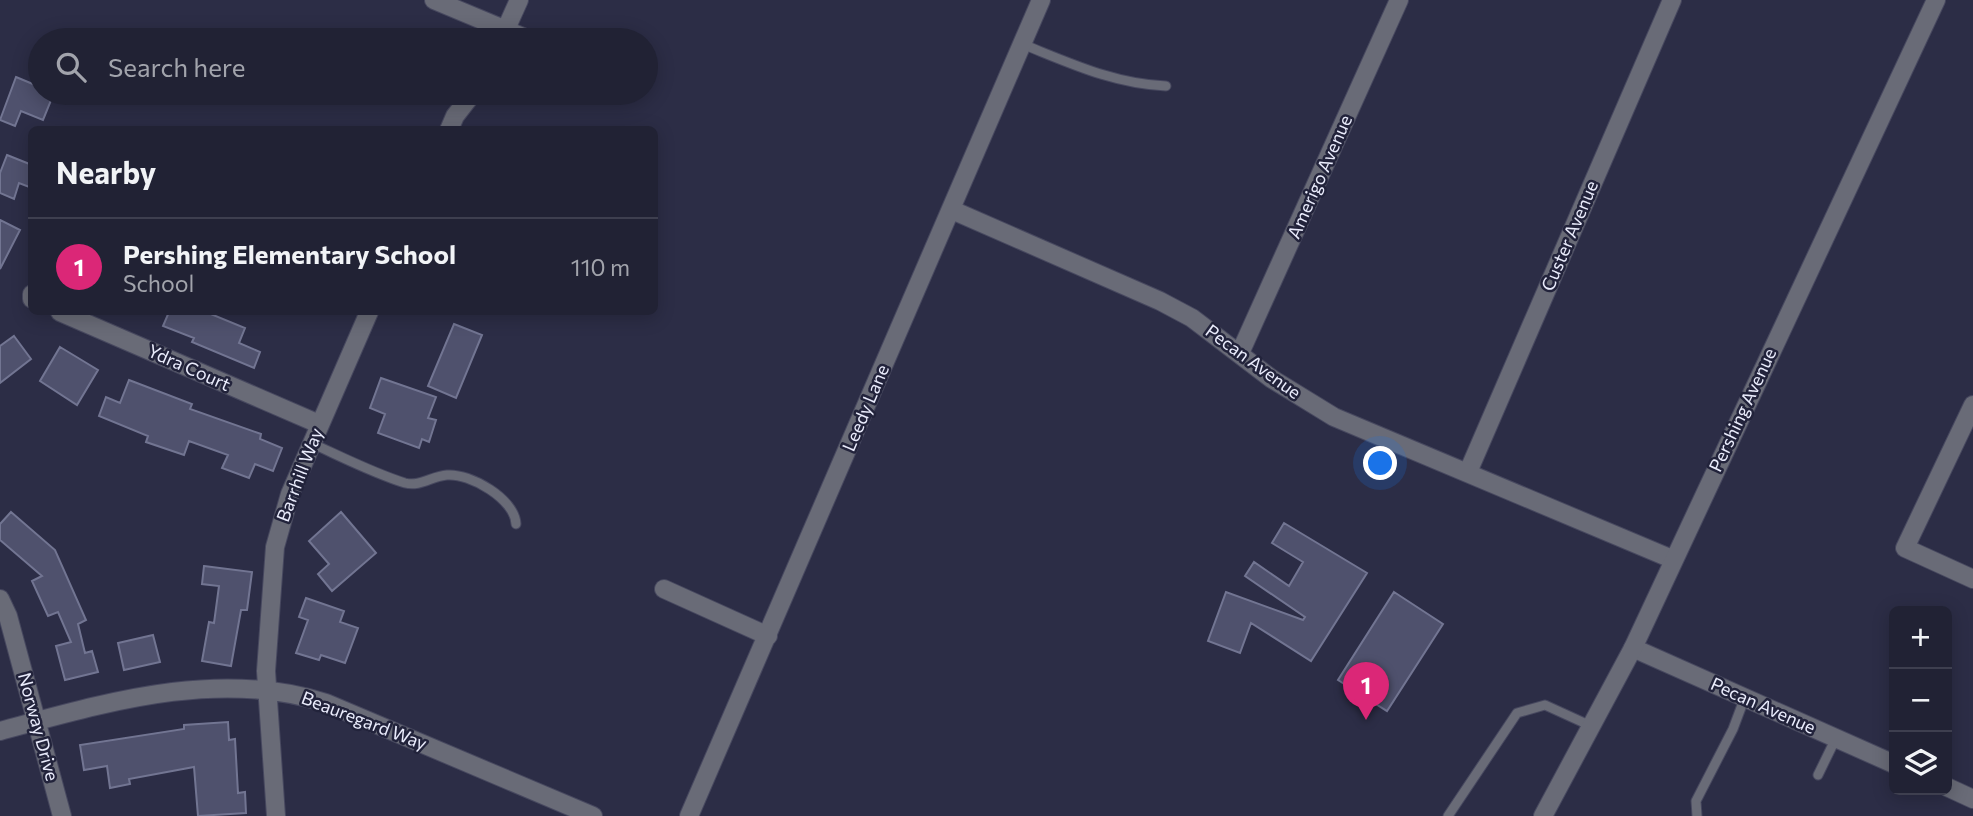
<!DOCTYPE html>
<meta charset="utf-8">
<style>
body{margin:0;font-family:Commissioner,sans-serif;background:#2d2f40;color:#f1f3f6}
.controls{position:absolute;right:21px;bottom:21px;display:grid;overflow:hidden;border-radius:10px;box-shadow:0 4px 18px #0003}
.controls button{width:63px;height:63px;display:grid;place-items:center;padding:0;border:0;border-bottom:2px solid #3e3f4f;background:#212234;color:#f1f3f6;font:35px sans-serif}
.you{position:absolute;left:1381px;top:464px;width:24px;height:24px;margin:-18px;border:5px solid #fff;border-radius:50%;background:#1a73e8;box-shadow:0 0 0 10px #1a73e833}
.badge{display:grid;place-items:center;width:46px;height:46px;border-radius:50%;background:#db2777;color:#fff;font-size:23px;font-weight:700}
.pin{position:absolute;translate:-50% -58px;filter:drop-shadow(0 2px 4px #0008)}
.pin::after{content:'';position:absolute;top:37px;width:24px;height:21px;background:inherit;clip-path:polygon(0 0,100% 0,50% 100%)}
.list{margin:0;padding:0;list-style:none}
h2{display:flex;justify-content:space-between;align-items:center;height:91px;margin:0;padding:0 28px;font-size:30px}
h2 small{font-size:23px;font-weight:400;color:#a2a4ac}
.list li{display:grid;grid-template-columns:46px 1fr auto;gap:21px;align-items:center;box-sizing:border-box;height:98px;padding:0 28px;border-top:2px solid #3e3f4f}
.list b{display:block;font-size:26px;white-space:nowrap}
.list p{margin:0;font-size:23px;white-space:nowrap;color:#a2a4ac}
.list em{font-size:23px;font-style:normal;color:#a2a4ac}
.icon{flex:none;width:38px;height:38px;fill:none;stroke:currentColor;stroke-width:2;stroke-linecap:round;stroke-linejoin:round}
.map{position:relative;flex:none;width:1973px;height:816px;overflow:hidden}
.search{position:absolute;background:#212234;box-shadow:0 4px 18px #0003;left:28px;top:28px;width:630px;height:77px;display:flex;align-items:center;gap:18px;box-sizing:border-box;padding:0 24px;border-radius:38px;color:#a2a4ac;font-size:26px}
.panel{position:absolute;background:#212234;box-shadow:0 4px 18px #0003;left:28px;top:126px;width:630px;height:189px;border-radius:10px}
.map>svg:first-child{display:block}
.building{fill:#4f516d;stroke:#727592;stroke-width:2}
.lines{fill:none;stroke-linecap:round;stroke-linejoin:round}
.service-casing{stroke:#47485f;stroke-width:11}
.minor-casing{stroke:#47485f;stroke-width:20}
.tertiary-casing{stroke:#47485f;stroke-width:20}
.service{stroke:#696b77;stroke-width:9}
.minor{stroke:#696b77;stroke-width:18}
.tertiary{stroke:#696b77;stroke-width:18}
.labels{text-anchor:middle;stroke-width:5;stroke-linejoin:round;paint-order:stroke}
.street-label{font-size:18px;fill:#eaecfc;stroke:#22233b}
</style>
<div class="map">
<svg width="1973" height="816" viewBox="0 0 1973 816">
<rect width="100%" height="100%" fill="#2c2d46"/>
<!-- building -->
<path class="building" d="M16 77 40 87V93H54L43 120 21 111 15 126 0 120Z
M7 155 32 165V188L19 183 14 199 0 193V173Z
M0 220 20 230 0 269Z
M169 312H206L245 328 239 343 260 352 254 368 192 342 194 338 163 326Z
M454 324 482 335 456 398 428 386Z
M14 336 31 359 0 383V346Z
M60 347 98 370 77 405 40 381Z
M381 378 436 397 428 418 436 420 429 442 422 439 419 448 378 433 385 414 370 408Z
M129 380 192 404 190 409 261 434 260 439 282 448 273 471 255 464 249 478 222 468 228 455 189 441 184 455 146 442 148 436 99 416 106 397 120 403Z
M11 512 55 550 86 620 78 624 85 653 92 651 98 672 65 680 56 646 71 642 58 612 48 616 32 581 42 576 0 540V524Z
M341 512 376 553 332 591 318 574 329 564 309 541Z
M1284 523 1367 573 1311 661 1251 623 1240 653 1208 641 1226 592 1303 620 1305 617 1245 576 1254 562 1289 586 1303 562 1272 543Z
M204 566 252 572 247 610H241L231 666 202 661 209 622 214 623 219 586 202 584Z
M1394 592 1443 624 1387 711 1338 680Z
M306 598 344 611 340 622 358 628 345 663 321 655 319 660 296 653 308 620 299 617Z
M153 635 160 662 124 670 118 643Z
M228 722 229 740 235 739 238 793 245 792 246 813 198 816 194 767 129 779 130 784 110 788 107 766 84 770 80 745 184 729V725Z"/>
<g class="lines">
<defs>
<path id="service" d="M1022 44C1070 63 1114 84 1166 86
M311 443C342 457 373 473 405 483 420 487 432 476 447 475 470 473 515 499 516 524
M1818 775 1836 738
M1448 816 1517 713 1545 705 1591 726
M1697 816 1696 801 1733 729 1745 697"/>
<path id="minor" d="M434 0 530 40
M501 40 519 0
M449 130 455 116 473 93
M952 210 1160 301 1192 318 1272 379 1334 417 1672 559
M32 294V299
M60 312 319 424
M1240 353 1399 0
M1973 405 1905 548 1973 579
M1468 472 1672 0
M664 589 768 636
M0 599 8 616 62 816
M1633 648 1894 764
M0 731C105 703 218 668 326 703L593 816
M1947 787 1973 799
M276 816 266 671 275 547 290 494 369 312
M689 816 1041 0"/>
<path id="tertiary" d="M1543 816 1633 648 1936 0"/>
</defs>
<!-- service casing -->
<use href="#service" class="service-casing"/>
<!-- minor casing -->
<use href="#minor" class="minor-casing"/>
<!-- tertiary casing -->
<use href="#tertiary" class="tertiary-casing"/>
<!-- service -->
<use href="#service" class="service"/>
<!-- minor -->
<use href="#minor" class="minor"/>
<!-- tertiary -->
<use href="#tertiary" class="tertiary"/>
</g>
<g class="labels">
<!-- street labels -->
<g class="street-label">
<text transform="translate(1320 177) rotate(-66)" y="6">Amerigo Avenue</text>
<text transform="translate(1570 236) rotate(-67)" y="6">Custer Avenue</text>
<text transform="translate(1253 362) rotate(36)" y="6">Pecan Avenue</text>
<text transform="translate(189 368) rotate(24)" y="6">Ydra Court</text>
<text transform="translate(866 408) rotate(-67)" y="6">Leedy Lane</text>
<text transform="translate(1743 410) rotate(-65)" y="6">Pershing Avenue</text>
<text transform="translate(300 475) rotate(-69)" y="6">Barrhill Way</text>
<text transform="translate(1763 706) rotate(24)" y="6">Pecan Avenue</text>
<text transform="translate(364 721) rotate(21)" y="6">Beauregard Way</text>
<text transform="translate(38 727) rotate(75)" y="6">Norway Drive</text>
</g>
</g>
</svg>
<div class="controls">
<button>+</button>
<button>−</button>
<button><svg class="icon" aria-label="layers" viewBox="0 0 24 24"><path d="M12 4l9 5-9 5-9-5zM3 14l9 5 9-5"/></svg></button>
</div>
<div class="you"></div>
<div class="pin badge" style="left:1366px;top:720px">1</div>
<div class="search"><svg class="icon" aria-label="search" viewBox="0 0 24 24"><circle cx="10" cy="10" r="6"/><path d="M15 15l6 6"/></svg>Search here</div>
<section class="panel">
<h2>Nearby<small></small></h2>
<ul class="list">
<li><span class="badge">1</span><div><b>Pershing Elementary School</b><p>School</p></div><em>110 m</em></li>
</ul>
</section>
</div>
